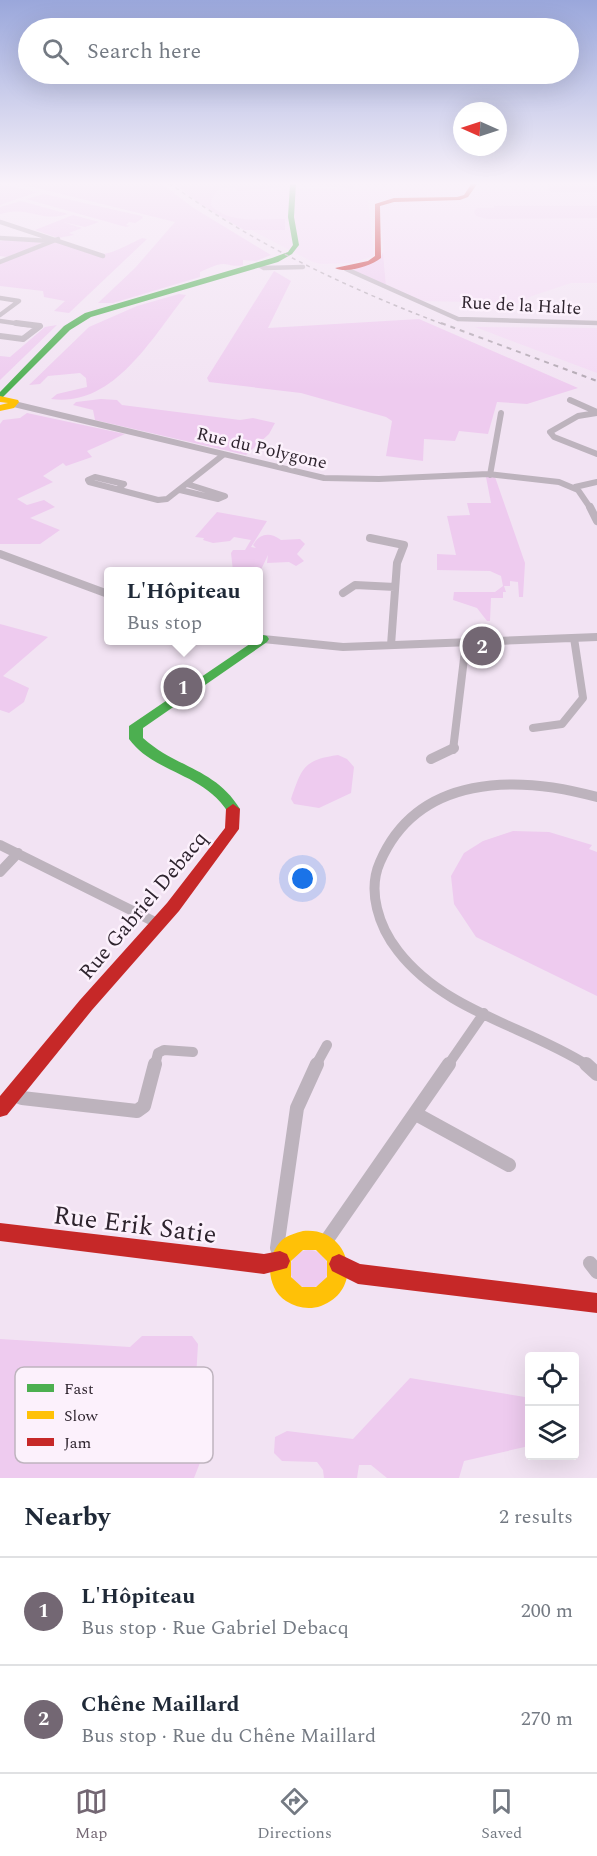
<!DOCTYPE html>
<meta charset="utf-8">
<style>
body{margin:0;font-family:Spectral,serif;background:#f2f2f3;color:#1f2937}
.controls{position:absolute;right:18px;bottom:18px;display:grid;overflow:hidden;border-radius:6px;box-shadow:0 6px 24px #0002}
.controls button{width:54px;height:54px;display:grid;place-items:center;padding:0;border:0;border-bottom:2px solid #e0e1e3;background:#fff;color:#1f2937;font:30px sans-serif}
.compass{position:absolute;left:453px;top:102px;width:54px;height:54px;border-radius:50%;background:#fff;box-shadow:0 6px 24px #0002;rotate:273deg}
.you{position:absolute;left:303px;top:879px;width:21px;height:21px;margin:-15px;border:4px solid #fff;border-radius:50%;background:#1a73e8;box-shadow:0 0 0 9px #1a73e833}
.badge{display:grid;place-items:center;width:39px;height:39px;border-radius:50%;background:#736773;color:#fff;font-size:20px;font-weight:700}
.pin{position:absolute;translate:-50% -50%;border:3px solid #fff;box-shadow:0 2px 6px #0006}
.popup{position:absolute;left:104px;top:567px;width:159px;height:78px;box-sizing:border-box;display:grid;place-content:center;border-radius:6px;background:#fff;filter:drop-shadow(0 2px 4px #0005);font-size:20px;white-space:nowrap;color:#747a83}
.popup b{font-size:22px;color:#1f2937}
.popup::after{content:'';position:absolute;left:50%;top:100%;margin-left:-12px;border:12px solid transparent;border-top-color:#fff}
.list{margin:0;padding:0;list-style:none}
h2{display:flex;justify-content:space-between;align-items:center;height:78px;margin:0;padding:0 24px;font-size:26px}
h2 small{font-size:20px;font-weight:400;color:#747a83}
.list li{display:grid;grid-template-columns:39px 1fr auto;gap:18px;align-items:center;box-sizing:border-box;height:108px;padding:0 24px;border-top:2px solid #e0e1e3}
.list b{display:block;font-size:22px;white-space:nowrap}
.list p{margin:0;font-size:20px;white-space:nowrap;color:#747a83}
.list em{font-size:20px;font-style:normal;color:#747a83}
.icon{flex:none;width:33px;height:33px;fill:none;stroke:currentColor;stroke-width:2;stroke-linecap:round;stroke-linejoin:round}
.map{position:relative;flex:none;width:597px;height:1478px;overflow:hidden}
.search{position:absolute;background:#fff;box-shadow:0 6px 24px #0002;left:18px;right:18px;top:18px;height:66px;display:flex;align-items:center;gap:15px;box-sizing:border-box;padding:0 21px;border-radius:33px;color:#747a83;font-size:22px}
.sheet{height:294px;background:#fff}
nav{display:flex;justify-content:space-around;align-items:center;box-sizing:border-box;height:84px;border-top:2px solid #e0e1e3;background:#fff;font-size:16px;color:#747a83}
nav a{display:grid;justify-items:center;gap:3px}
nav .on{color:#736773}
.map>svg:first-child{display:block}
.built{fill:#f3daf4}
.green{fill:#eecbef}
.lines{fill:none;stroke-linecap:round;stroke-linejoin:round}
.street-far4{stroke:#bdb3bd;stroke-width:4.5}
.street-far3{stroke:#bdb3bd;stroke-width:6}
.street-far2{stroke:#bdb3bd;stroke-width:8}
.street-far1{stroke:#bdb3bd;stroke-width:10}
.street{stroke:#bdb3bd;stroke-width:14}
.fast{fill:#4caf50;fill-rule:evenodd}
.slow{fill:#ffc107;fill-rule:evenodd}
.jam{fill:#c62828;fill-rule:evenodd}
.rail-far1{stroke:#b2a7b2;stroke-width:1.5;stroke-dasharray:4 4;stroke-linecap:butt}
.rail{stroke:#b2a7b2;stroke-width:2;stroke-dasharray:5 5;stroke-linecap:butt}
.labels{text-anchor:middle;stroke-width:5;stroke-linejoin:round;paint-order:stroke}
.far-street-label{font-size:18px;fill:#2e242e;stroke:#fcf1fc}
.street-label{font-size:21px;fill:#2e242e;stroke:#fcf1fc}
.near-street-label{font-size:26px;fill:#2e242e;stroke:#fcf1fc}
.key{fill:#fcf1fc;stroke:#beb4be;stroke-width:1.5}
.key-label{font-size:16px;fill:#2e242e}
</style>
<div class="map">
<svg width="597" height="1478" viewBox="0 0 597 1478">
<rect width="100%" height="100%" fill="#f2e3f3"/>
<!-- built -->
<path class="built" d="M479 183H586L591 192 597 183V283H571L532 296 520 303 421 301 386 286 380 206 400 201 461 199 469 197Z
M354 185 471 186 464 195 454 198 368 200 374 256 351 263 321 264 313 262 207 207 218 186 354 189Z
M475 327 597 328V373Z"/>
<!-- green -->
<path class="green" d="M17 183H161L192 207 271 255 256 261 243 260V265C235 267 232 265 224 264 216 264 207 269 200 272V277L113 303H98L135 268 175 222Z
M174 183H285V187L238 191 234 188H220L212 198 211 205C227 224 262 219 285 219V230H244L201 205Z
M303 183H472L470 186 354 185V189Z
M547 183H597V200L596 192H550Z
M0 184 37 192 0 205Z
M44 194 142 216 143 218 135 223 129 222 126 225 130 226 126 227 26 199Z
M21 201 68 214C40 223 30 205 0 214V207Z
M494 206H597V218L487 219 476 216 474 211 477 208H494Z
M73 215 99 222 85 227 63 222 82 228 69 233 74 235 58 238 35 230Z
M142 238 147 239 69 313 54 311 65 301 44 297 43 291 0 286V263L58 241C102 258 98 260 142 238Z
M8 239 44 243 7 257 0 256V241Z
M383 252 386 286 352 272 356 267 380 259Z
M274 271 291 281 268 328 419 319 578 388 527 404 497 402 488 434 459 431 455 441 424 439 423 461 386 456 392 421 386 417 301 393 209 382 207 378Z
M179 294 186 295C153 336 114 408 51 399L57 394 87 387 86 378 80 373 48 376 40 384 29 385 89 327 137 306Z
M57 325 0 380V356L10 357 45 327Z
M101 399 117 400 122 405 240 420 253 418 275 423 269 434 246 455 95 420 93 410 73 405 76 402Z
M27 413 125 434 87 451 92 457 66 466 63 463 43 476 53 482 17 499 27 505 44 500 55 507 30 518 60 530 40 544H0V424L3 420 20 418Z
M486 477H495L525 563 523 597H519L518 582 510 581V586H504L506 592H503V598H491L490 621H487L477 608 453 600 454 592H495L503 586 501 576 490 571 437 570V554L456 555 447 516 470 515 467 503H491Z
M217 512 267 521 251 547 256 548 253 545C260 533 270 532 281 540L300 539 305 544 297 554 304 561 296 566 289 562 267 563 268 555 258 576V572L233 571 231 553 233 550H245L251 540 234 537 230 541 213 543 203 540 204 538 195 537Z
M0 624 48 637 3 676 29 688 24 702 9 713 0 710Z
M338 755 347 759 354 767 351 793 319 808 294 804 291 799C302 768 303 760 338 755Z
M513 831 549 832 592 845 589 849 597 852V996L476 937 454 904 451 876 464 853 483 841Z
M290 1269a19 19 0 1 1 38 0a19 19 0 1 1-38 0Z
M142 1336H192L198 1344 194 1413 208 1437 207 1445 194 1478H0V1339L130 1347Z
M410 1378 525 1397 529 1402V1446L464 1461 459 1478H387L371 1465H359L357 1478H324L323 1470 317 1462 282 1461 274 1453 275 1437 287 1431 353 1439Z"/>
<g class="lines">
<!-- street-far4 -->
<path class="street-far4" d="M0 222 103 256
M0 238 50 241
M0 262 58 239
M259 265 264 268 303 267
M346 269 458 319 597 323
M0 298 19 301 0 315
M0 321 28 325"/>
<!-- street-far3 -->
<path class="street-far3" d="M0 336 23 339 40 326 16 323
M570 400 597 412
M14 404 324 478 379 479 488 474 559 482 578 490 591 509
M597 413 578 416 550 432 554 437 597 454
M490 475 501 413
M575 487 597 482
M118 489 124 484 95 477 88 480 89 482 158 500 167 499 223 455
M180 490 218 499 225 496 187 484"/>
<!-- street-far2 -->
<path class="street-far2" d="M590 507 597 521
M370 538 404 545 397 563 391 645
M0 554 108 594
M343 593 355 585 395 587
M263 639 343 647 597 637
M533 728 562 724 583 698 574 638
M453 750 466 642"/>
<!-- street-far1 -->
<path class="street-far1" d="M431 759 454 748
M0 845 159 924
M0 872 18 853
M155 1065 158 1053 164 1050 193 1052
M316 1065 327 1045
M448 1065 484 1013
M587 1065C526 1026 445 1012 398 951 379 927 367 891 380 862 418 774 517 775 597 797"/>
<!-- street -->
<path class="street" d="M586 1064 597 1074
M12 1094 22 1098 137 1111 144 1106 155 1064
M416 1114 509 1165
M324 1244 449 1064
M281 1258 277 1248 297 1108 317 1064
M590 1263 597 1272"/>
<!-- fast -->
<path class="fast" d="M290 183H296L294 217 299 245 292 254 278 262 91 317 70 330 0 400V392L64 326 85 313 272 258 288 252 293 245 288 217Z
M263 635 267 636 269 639 267 642 143 728V738C176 768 215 768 240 809L233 814 228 812C202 772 155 774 129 739V726Z"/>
<!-- slow -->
<path class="slow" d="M0 396 18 400 19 402 14 408 0 411V405L8 403 0 402Z
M303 1231C350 1226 366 1289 321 1306 309 1310 297 1308 286 1301 266 1288 265 1256 282 1240 288 1235 296 1233 303 1231ZM303 1250H316L327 1261V1277L316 1287H302L291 1277V1261Z"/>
<!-- jam -->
<path class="jam" d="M472 183H478L468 197 460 200 394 202 380 206 381 258C371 266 346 274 335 268L368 261 375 256V204L394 198 457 197 464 195Z
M233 804 240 809 239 829 179 911 92 1010 7 1115 0 1117V1096L80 1000 167 903 225 828 226 809Z
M0 1223 264 1254 280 1251 287 1254 290 1261 287 1268 264 1274 0 1241Z
M339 1254 360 1264 597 1293V1313L358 1284 332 1271 329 1264 332 1257Z"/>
<!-- rail-far1 -->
<path class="rail-far1" d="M169 183C254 244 347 288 445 325"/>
<!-- rail -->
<path class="rail" d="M441 323 597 381"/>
</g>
<!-- sky -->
<linearGradient id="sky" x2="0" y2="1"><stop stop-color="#9aa7db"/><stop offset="0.47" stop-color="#f9f2fa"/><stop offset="1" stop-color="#f9f2fa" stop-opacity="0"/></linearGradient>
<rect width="597" height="390" fill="url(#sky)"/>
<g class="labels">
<!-- far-street labels -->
<g class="far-street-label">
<text transform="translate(521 305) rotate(3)" y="6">Rue de la Halte</text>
<text transform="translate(262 448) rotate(13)" y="6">Rue du Polygone</text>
</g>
<!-- street labels -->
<g class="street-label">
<text transform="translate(143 905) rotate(-50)" y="7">Rue Gabriel Debacq</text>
</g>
<!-- near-street labels -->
<g class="near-street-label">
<text transform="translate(135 1224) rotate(7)" y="9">Rue Erik Satie</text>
</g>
</g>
<!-- legend -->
<rect x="15" y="1367" width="198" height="96" rx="9" class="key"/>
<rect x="27" y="1384" width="27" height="8" fill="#4caf50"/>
<rect x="27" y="1411" width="27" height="8" fill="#ffc107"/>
<rect x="27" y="1438" width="27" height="8" fill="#c62828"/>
<g class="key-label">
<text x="64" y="1394">Fast</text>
<text x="64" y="1421">Slow</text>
<text x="64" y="1448">Jam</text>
</g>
</svg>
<div class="controls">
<button><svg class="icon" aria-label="locate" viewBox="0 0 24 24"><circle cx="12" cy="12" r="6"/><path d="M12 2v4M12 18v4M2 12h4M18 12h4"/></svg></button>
<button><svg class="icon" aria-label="layers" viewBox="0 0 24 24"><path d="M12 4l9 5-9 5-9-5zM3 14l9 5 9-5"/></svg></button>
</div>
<svg class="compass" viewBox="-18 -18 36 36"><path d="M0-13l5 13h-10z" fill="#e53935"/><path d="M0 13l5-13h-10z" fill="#747a83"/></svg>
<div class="you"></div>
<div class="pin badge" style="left:183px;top:687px">1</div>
<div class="popup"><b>L'Hôpiteau</b>Bus stop</div>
<div class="pin badge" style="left:482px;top:646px">2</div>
<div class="search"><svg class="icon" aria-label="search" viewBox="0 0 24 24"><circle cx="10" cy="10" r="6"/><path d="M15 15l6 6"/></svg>Search here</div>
</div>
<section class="sheet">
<h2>Nearby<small>2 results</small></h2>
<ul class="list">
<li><span class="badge">1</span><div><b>L'Hôpiteau</b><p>Bus stop · Rue Gabriel Debacq</p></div><em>200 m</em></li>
<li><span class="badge">2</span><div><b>Chêne Maillard</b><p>Bus stop · Rue du Chêne Maillard</p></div><em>270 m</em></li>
</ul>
</section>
<nav>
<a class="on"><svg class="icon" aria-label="map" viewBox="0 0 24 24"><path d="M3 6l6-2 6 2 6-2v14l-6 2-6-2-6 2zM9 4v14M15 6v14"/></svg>Map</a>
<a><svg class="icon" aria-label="directions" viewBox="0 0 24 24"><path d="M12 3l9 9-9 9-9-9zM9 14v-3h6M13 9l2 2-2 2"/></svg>Directions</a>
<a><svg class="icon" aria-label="saved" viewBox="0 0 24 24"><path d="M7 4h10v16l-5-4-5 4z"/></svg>Saved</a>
</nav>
